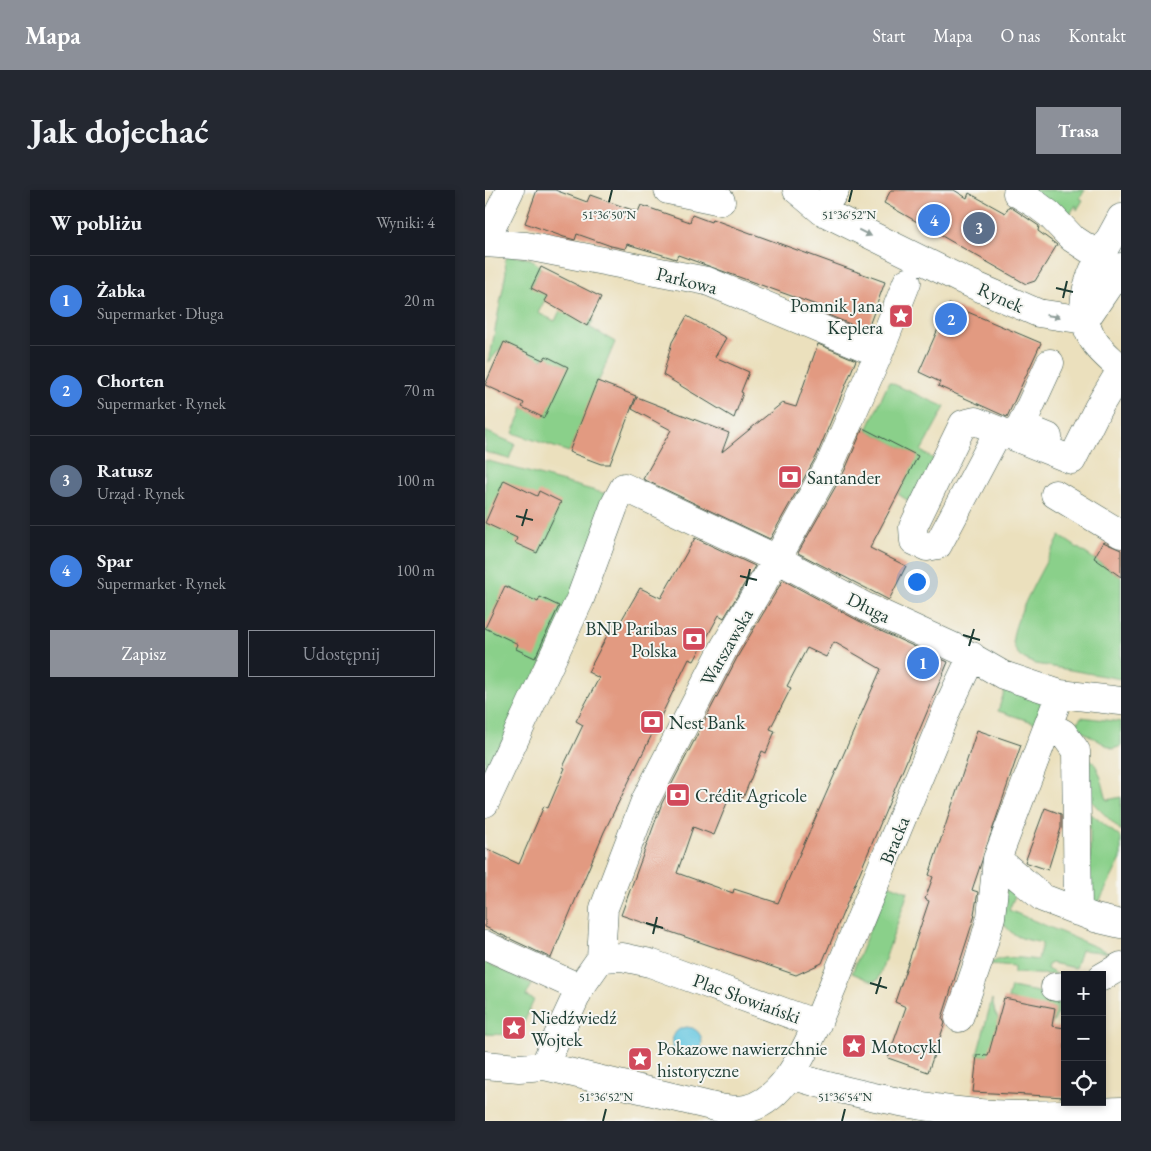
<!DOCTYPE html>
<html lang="pl">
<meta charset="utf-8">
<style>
body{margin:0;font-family:"EB Garamond",serif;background:#242831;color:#f1f3f6}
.controls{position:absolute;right:15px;bottom:15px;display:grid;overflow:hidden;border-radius:0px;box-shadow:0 2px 8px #0003}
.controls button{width:45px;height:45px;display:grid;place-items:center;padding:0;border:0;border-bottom:1px solid #363941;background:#171b24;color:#f1f3f6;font:25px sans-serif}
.you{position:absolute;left:431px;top:391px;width:18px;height:18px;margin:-12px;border:4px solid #fff;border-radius:50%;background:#1a73e8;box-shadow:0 0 0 8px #1a73e833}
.badge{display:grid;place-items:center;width:32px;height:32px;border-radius:50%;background:#8c9099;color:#fff;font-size:16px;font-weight:700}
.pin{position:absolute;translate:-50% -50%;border:2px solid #fff;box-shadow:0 1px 5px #0006}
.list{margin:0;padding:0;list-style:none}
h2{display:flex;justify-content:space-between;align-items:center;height:65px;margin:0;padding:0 20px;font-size:21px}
h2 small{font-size:16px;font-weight:400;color:#9ea1a6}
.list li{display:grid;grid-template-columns:32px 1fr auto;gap:15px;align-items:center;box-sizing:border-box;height:90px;padding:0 20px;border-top:1px solid #363941}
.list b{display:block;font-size:19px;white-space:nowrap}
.list p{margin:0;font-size:16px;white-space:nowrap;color:#9ea1a6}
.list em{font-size:16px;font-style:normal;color:#9ea1a6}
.actions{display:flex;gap:10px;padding:15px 20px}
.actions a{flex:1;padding:11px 0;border:1px solid #8c9099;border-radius:0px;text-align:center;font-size:18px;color:#8c9099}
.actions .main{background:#8c9099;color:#fff}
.icon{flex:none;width:28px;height:28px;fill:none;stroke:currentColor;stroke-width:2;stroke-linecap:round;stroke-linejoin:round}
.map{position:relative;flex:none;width:636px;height:931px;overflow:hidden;border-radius:0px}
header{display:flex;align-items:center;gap:30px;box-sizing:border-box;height:70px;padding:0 25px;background:#8c9099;color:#fff}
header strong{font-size:24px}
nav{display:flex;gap:28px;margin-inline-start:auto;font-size:18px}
.intro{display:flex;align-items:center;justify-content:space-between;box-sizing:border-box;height:120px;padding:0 30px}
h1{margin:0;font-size:35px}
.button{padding:12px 22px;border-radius:0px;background:#8c9099;color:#fff;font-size:18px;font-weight:700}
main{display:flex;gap:30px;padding:0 30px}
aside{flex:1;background:#171b24;border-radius:0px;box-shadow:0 2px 8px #0003}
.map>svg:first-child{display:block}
.green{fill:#8ad08a;stroke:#54865f}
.water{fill:#62c6e0;stroke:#40828a}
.building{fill:#e29a81;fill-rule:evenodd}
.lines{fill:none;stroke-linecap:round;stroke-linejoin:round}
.minor-casing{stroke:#3e5549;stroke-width:29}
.minor{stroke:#fff;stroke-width:28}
.oneway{fill:#8f9e9a}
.ticks{fill:none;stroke:#1f3d34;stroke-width:2}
.labels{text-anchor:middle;stroke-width:4;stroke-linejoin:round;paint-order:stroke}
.street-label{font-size:19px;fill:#1f3d34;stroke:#f6f6f2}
.poi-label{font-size:19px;fill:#1f3d34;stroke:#f6f6f2;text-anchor:start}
.ticks-label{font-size:12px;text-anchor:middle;fill:#1f3d34;stroke:#f6f6f2;stroke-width:4;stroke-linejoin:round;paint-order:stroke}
</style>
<header>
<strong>Mapa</strong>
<nav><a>Start</a><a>Mapa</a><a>O nas</a><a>Kontakt</a></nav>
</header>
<div class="intro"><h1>Jak dojechać</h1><a class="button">Trasa</a></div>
<main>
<aside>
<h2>W pobliżu<small>Wyniki: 4</small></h2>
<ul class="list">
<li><span class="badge" style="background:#3f7fe0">1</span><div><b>Żabka</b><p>Supermarket · Długa</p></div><em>20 m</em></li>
<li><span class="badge" style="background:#3f7fe0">2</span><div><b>Chorten</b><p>Supermarket · Rynek</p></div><em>70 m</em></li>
<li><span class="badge" style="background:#5c6f8a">3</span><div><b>Ratusz</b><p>Urząd · Rynek</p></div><em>100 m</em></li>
<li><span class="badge" style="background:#3f7fe0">4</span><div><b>Spar</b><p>Supermarket · Rynek</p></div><em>100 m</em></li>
</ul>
<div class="actions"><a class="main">Zapisz</a><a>Udostępnij</a></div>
</aside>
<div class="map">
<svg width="636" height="931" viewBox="0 0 636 931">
<rect width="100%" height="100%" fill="#f6f6f2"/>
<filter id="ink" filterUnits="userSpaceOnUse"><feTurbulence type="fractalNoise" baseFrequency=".02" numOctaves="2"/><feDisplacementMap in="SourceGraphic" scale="10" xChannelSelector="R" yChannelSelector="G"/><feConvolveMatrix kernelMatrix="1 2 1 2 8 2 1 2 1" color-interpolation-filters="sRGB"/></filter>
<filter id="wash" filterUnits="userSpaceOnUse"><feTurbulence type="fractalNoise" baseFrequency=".0096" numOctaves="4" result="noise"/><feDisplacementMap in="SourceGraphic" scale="20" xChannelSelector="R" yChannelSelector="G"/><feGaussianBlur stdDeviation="1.12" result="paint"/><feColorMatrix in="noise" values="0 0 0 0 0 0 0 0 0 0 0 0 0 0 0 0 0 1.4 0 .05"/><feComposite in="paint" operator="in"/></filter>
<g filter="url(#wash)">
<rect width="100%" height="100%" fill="#ebe0bd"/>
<!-- green -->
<path class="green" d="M545 0H600L595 8 598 10 592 20 591 15 585 24 587 29Z
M23 65 46 69 56 77 46 97 62 106 53 123 70 131 78 114 108 131 104 137 130 152 84 262 28 243 37 222V217L59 227 81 176 60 168 52 171 20 153 4 172 21 82 20 71Z
M404 192 460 217 436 261 452 271 434 318 413 304 432 266 382 240Z
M0 241 30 254 24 269 0 262Z
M0 270 125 305 91 403 0 590Z
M575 346 636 387V489L551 474C540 470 529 465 528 451 526 432 564 367 575 346Z
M520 499 554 509 558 513 554 534 513 521Z
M596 527 636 532V556L628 559 593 539 591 535Z
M599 565C615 572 617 594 622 610L636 607V641L600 605Z
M605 623 636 648V669L611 718 605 712Z
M403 694 423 702 393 790 388 792 367 783Z
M522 694 532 701 524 720 625 763 596 760 590 778 567 773 563 775 562 779 573 785 529 783V776L504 774C521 764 534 768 553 770L557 753C539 749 527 748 517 731Z
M0 772 47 794 41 806 49 810C33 844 39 846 0 844Z
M526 797 564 804 573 810C575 819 571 828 566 836L509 867 492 865 507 809 510 823 527 853 530 810 523 808Z"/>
<!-- water -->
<path class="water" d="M187 852a15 15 0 1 1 30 0a15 15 0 1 1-30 0Z"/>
<g id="blocks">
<!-- building -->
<path class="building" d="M52 0H70L102 12 105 5 153 22 156 15 205 32 207 25 226 32 227 29 400 92 382 141 343 125 345 120 193 65 191 69 142 54 140 59 126 56 92 44 90 50 79 47 40 33Z
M406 0H469L482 8 484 3 520 23 524 16 554 36 553 41 572 55 550 91 541 94 399 13Z
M56 77 116 107 102 136 59 111 62 106 46 98Z
M464 114 556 153 522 227 453 196 455 192 434 182Z
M202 126 241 148 230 167 264 182 256 202 258 203 249 228 178 185 187 152Z
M19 152 58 170 61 166 83 177 59 228 37 217 39 213 0 195Z
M333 154 371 170 332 265 285 349 158 289 186 240 147 219 152 207 244 243 237 262 297 213 311 217Z
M112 191 151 206 125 274H116L84 262Z
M378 238 433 266 385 358 421 376 404 410 313 363 360 280Z
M19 290 52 306 54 301 76 312 52 363 30 353 32 348 0 333Z
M210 348 270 376 239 428 234 425 209 471 204 469 119 642 66 768 0 737V658L34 674 59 616 63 618 80 578 78 577 98 535 91 531 114 488 103 482 128 434 133 436 155 398 176 408Z
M618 352 636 360V387L609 368Z
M298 390 374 431 463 472 337 773 311 785 136 725 177 613 254 464ZM349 452 396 479 293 713 249 699 248 703 192 683 208 637 229 645 246 603 258 608 277 561 281 563 290 541 285 539 306 498 302 496 322 458 341 467Z
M20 396 53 412 55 407 74 416 50 468 31 459 33 454 0 438Z
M492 540 536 555 487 700 493 702 489 724 490 725 457 828 460 833 443 882 403 868 421 817 410 812 444 711 440 709 448 687 444 685Z
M560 618 576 624V638L563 680 540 672Z
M519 808 570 818 567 836 580 838V907L488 902 492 865 503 866Z"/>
</g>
</g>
<g filter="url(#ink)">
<use href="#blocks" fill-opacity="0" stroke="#3e5549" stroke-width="1"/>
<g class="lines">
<defs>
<path id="minor" d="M183 0 236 11
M312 0 337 21 475 89 553 123 600 130
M532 3 552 15 564 24 587 48 616 67
M337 21 350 0
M636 28C617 66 580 112 611 154 618 163 628 171 636 179
M0 51 25 0
M0 53 41 56 222 91 394 163
M600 130 636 77
M514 240 453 355 442 357 429 351 428 337 478 234 490 231 587 270 613 218 636 180
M563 247 536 236 565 173
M570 304 636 344
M563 535 578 543 591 561 593 722
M0 613 95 409 130 314 139 297 292 369 381 417 473 459 518 485 575 504 636 511
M512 669 558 708 610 728 636 734
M0 755 95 798
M116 768 119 718 160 611 240 456 292 369 346 272 394 163 422 92
M617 787 636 776
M570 797 580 796
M474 828 494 770 506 727 512 669 575 504
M0 875 34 878 59 876 234 918C242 919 252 921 261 919 298 911 318 864 332 834L463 517 487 466
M59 876 95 798 116 768 137 767 165 773 332 834
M305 885C376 907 466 925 541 925 573 925 604 922 636 921"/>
</defs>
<!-- minor casing -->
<use href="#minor" class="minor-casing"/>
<!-- minor -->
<use href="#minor" class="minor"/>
</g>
<!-- one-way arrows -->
<defs><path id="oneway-solid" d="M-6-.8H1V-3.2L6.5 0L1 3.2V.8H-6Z" transform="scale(1.25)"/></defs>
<g class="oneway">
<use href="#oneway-solid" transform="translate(380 43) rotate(26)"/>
<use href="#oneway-solid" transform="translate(568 126) rotate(8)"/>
</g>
</g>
<!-- ticks -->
<path class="ticks" d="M124 12 127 0M364 12 367 0M571 98 588 102M578 108 582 91M31 326 48 330M37 336 42 319M255 386 272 390M261 396 265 379M478 445 495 450M484 456 489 439M161 733 178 738M168 744 172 727M385 793 402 798M391 804 396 787M118 931 121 919M357 931 360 919"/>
<!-- icons -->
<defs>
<symbol id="sight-square" viewBox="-11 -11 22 22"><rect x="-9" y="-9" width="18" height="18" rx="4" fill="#d1495b" stroke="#f6f6f2"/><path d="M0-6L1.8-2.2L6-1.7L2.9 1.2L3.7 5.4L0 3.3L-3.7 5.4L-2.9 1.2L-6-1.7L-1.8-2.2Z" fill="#fff"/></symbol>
<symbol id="bank-square" viewBox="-11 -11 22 22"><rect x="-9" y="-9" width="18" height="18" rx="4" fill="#d1495b" stroke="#f6f6f2"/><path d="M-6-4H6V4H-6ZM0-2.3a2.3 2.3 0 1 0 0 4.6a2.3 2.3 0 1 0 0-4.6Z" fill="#fff"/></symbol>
</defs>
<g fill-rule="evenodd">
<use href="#sight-square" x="402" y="112" width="28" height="28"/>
<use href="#bank-square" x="291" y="273" width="28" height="28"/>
<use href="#bank-square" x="195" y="435" width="28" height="28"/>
<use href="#bank-square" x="153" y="518" width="28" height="28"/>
<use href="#bank-square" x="179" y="591" width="28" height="28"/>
<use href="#sight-square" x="15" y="824" width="28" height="28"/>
<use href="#sight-square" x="355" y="842" width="28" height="28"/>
<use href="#sight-square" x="141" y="855" width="28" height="28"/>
</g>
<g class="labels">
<!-- street labels -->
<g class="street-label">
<text transform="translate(202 90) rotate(14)" y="7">Parkowa</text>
<text transform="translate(516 107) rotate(24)" y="7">Rynek</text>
<text transform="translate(384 417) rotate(26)" y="7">Długa</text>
<text transform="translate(241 457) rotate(-60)" y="7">Warszawska</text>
<text transform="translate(409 650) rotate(-68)" y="7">Bracka</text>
<text transform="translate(262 808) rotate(20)" y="7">Plac Słowiański</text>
</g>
<!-- poi labels -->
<g class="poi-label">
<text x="398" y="122" text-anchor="end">Pomnik Jana<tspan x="398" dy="22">Keplera</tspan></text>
<text x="322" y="294">Santander</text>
<text x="192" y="445" text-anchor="end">BNP Paribas<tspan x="192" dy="22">Polska</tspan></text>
<text x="184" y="539">Nest Bank</text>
<text x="210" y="612">Crédit Agricole</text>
<text x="46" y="834">Niedźwiedź<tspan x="46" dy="22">Wojtek</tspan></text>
<text x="386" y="863">Motocykl</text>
<text x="172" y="865">Pokazowe nawierzchnie<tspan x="172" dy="22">historyczne</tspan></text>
</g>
</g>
<g class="ticks-label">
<text x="124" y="29">51°36'50"N</text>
<text x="364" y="29">51°36'52"N</text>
<text x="121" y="911">51°36'52"N</text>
<text x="360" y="911">51°36'54"N</text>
</g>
</svg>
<div class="controls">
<button>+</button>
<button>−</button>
<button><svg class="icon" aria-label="locate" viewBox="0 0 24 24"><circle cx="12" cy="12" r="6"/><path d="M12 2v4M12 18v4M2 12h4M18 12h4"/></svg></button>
</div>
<div class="you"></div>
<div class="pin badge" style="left:438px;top:473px;background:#3f7fe0">1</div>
<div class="pin badge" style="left:466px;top:129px;background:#3f7fe0">2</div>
<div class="pin badge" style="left:494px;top:38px;background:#5c6f8a">3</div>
<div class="pin badge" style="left:449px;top:30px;background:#3f7fe0">4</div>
</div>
</main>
